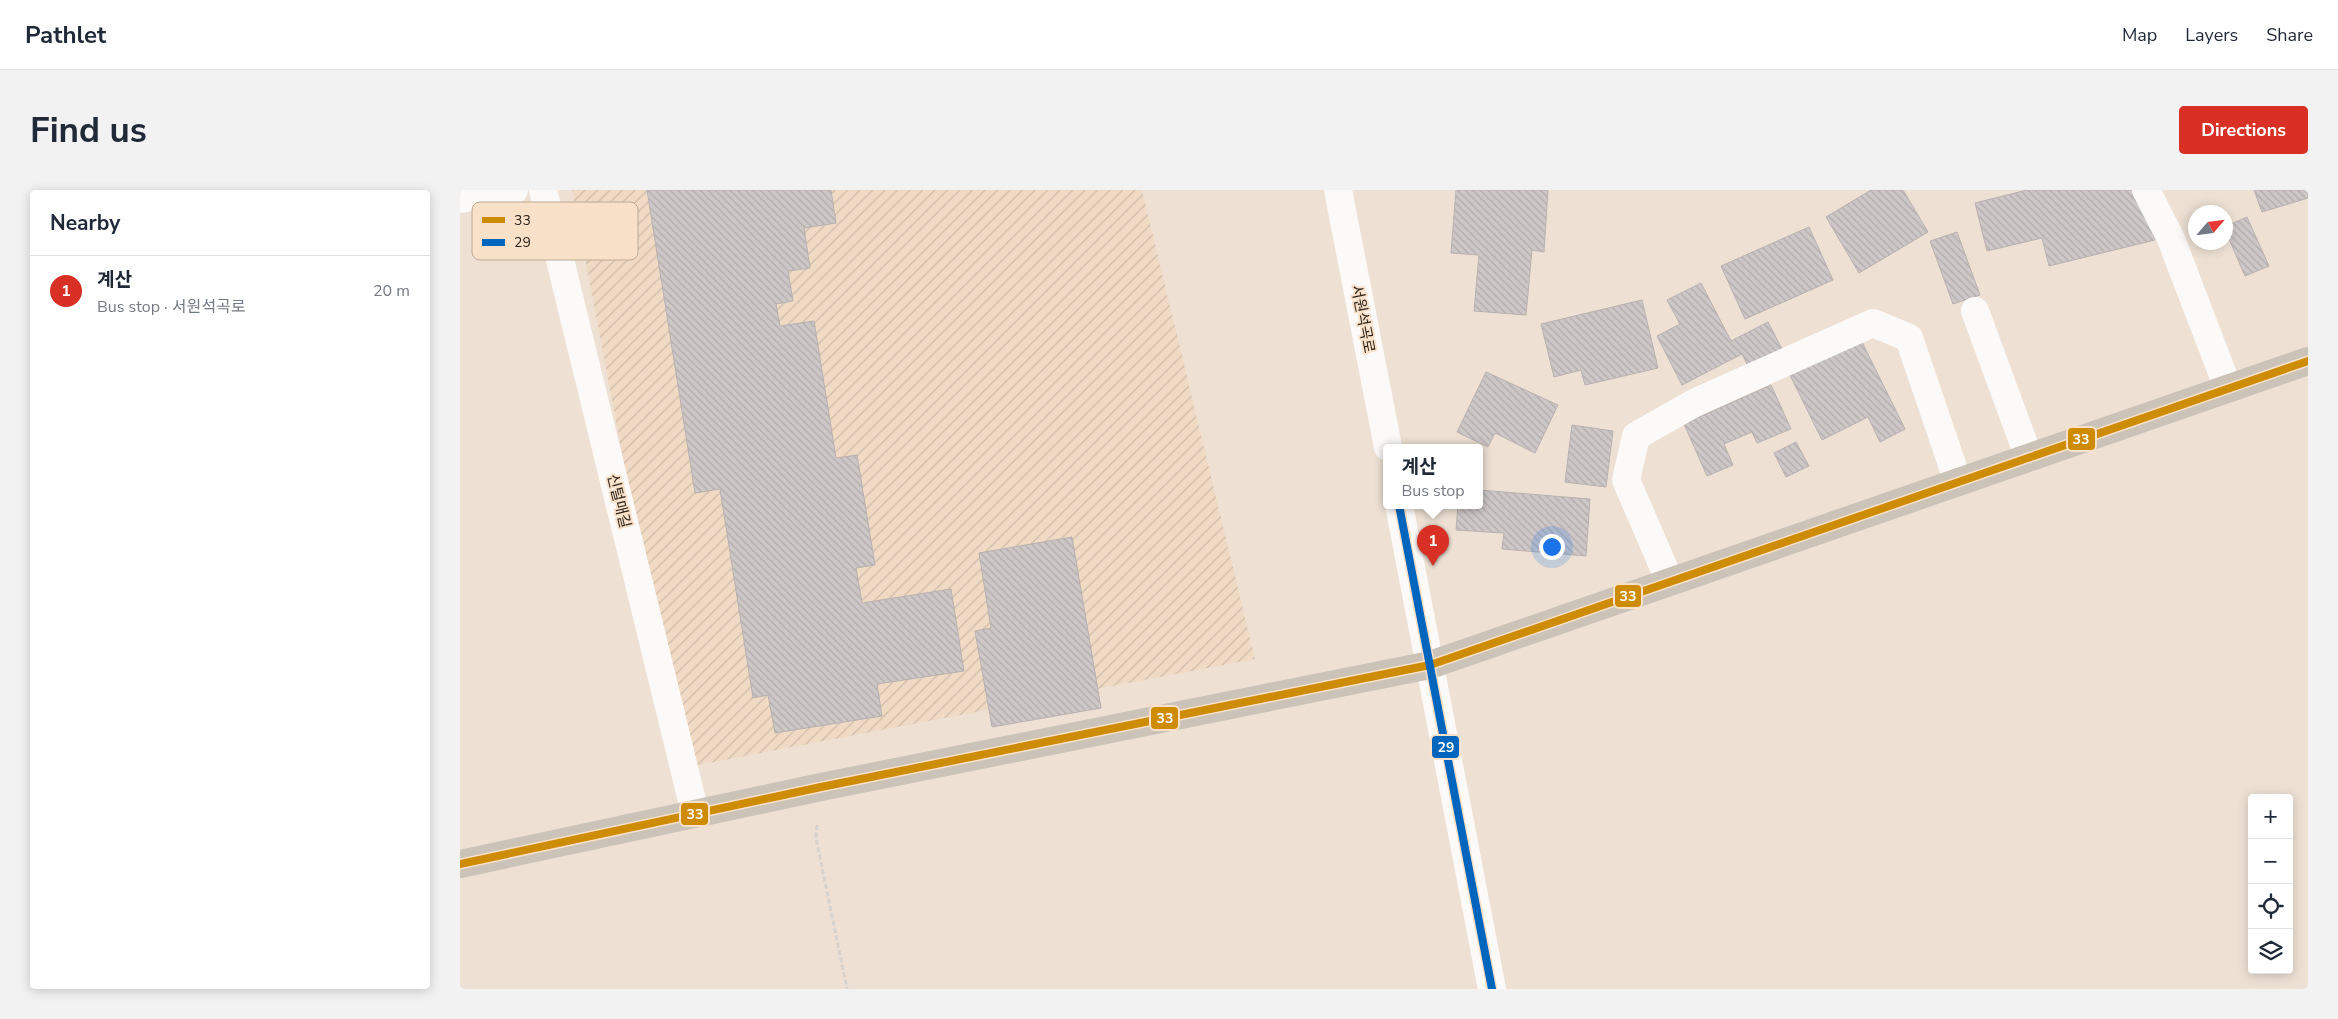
<!DOCTYPE html>
<meta charset="utf-8">
<style>
body{margin:0;font-family:"Nunito Sans","Noto Sans KR",sans-serif;background:#f2f2f3;color:#1f2937}
.controls{position:absolute;right:15px;bottom:15px;display:grid;overflow:hidden;border-radius:5px;box-shadow:0 2px 12px #0003}
.controls button{width:45px;height:45px;display:grid;place-items:center;padding:0;border:0;border-bottom:1px solid #e0e1e3;background:#fff;color:#1f2937;font:25px sans-serif}
.compass{position:absolute;left:1728px;top:15px;width:45px;height:45px;border-radius:50%;background:#fff;box-shadow:0 2px 12px #0003;rotate:62deg}
.you{position:absolute;left:1091px;top:356px;width:18px;height:18px;margin:-12px;border:4px solid #fff;border-radius:50%;background:#1a73e8;box-shadow:0 0 0 8px #1a73e833}
.badge{display:grid;place-items:center;width:32px;height:32px;border-radius:50%;background:#d93025;color:#fff;font-size:16px;font-weight:700}
.pin{position:absolute;translate:-50% -41px;filter:drop-shadow(0 1px 2px #0008)}
.pin::after{content:'';position:absolute;top:26px;width:18px;height:15px;background:inherit;clip-path:polygon(0 0,100% 0,50% 100%)}
.popup{position:absolute;left:923px;top:254px;width:100px;height:65px;box-sizing:border-box;display:grid;place-content:center;border-radius:5px;background:#fff;filter:drop-shadow(0 1px 4px #0005);font-size:16px;white-space:nowrap;color:#747a83}
.popup b{font-size:19px;color:#1f2937}
.popup::after{content:'';position:absolute;left:50%;top:100%;margin-left:-10px;border:10px solid transparent;border-top-color:#fff}
.list{margin:0;padding:0;list-style:none}
h2{display:flex;justify-content:space-between;align-items:center;height:65px;margin:0;padding:0 20px;font-size:21px}
h2 small{font-size:16px;font-weight:400;color:#747a83}
.list li{display:grid;grid-template-columns:32px 1fr auto;gap:15px;align-items:center;box-sizing:border-box;height:70px;padding:0 20px;border-top:1px solid #e0e1e3}
.list b{display:block;font-size:19px;white-space:nowrap}
.list p{margin:0;font-size:16px;white-space:nowrap;color:#747a83}
.list em{font-size:16px;font-style:normal;color:#747a83}
.icon{flex:none;width:28px;height:28px;fill:none;stroke:currentColor;stroke-width:2;stroke-linecap:round;stroke-linejoin:round}
.map{position:relative;flex:none;width:1848px;height:799px;overflow:hidden;border-radius:5px}
header{display:flex;align-items:center;gap:30px;box-sizing:border-box;height:70px;padding:0 25px;background:#fff;border-bottom:1px solid #e0e1e3}
header strong{font-size:24px}
nav{display:flex;gap:28px;margin-inline-start:auto;font-size:18px}
.intro{display:flex;align-items:center;justify-content:space-between;box-sizing:border-box;height:120px;padding:0 30px}
h1{margin:0;font-size:35px}
.button{padding:12px 22px;border-radius:5px;background:#d93025;color:#fff;font-size:18px;font-weight:700}
main{display:flex;gap:30px;padding:0 30px}
aside{flex:1;background:#fff;border-radius:5px;box-shadow:0 2px 12px #0003}
.map>svg:first-child{display:block}
.industrial{fill:url(#industrial-furrows)}
.building{fill:url(#building-back-hatch);stroke:#b8b1b0}
.lines{fill:none;stroke-linecap:round;stroke-linejoin:round}
.path{stroke:#d6d2ce;stroke-width:3;stroke-dasharray:5 2.5;stroke-linecap:butt}
.minor{stroke:#fcfaf9;stroke-width:28}
.major{stroke:#ccc3b8;stroke-width:28}
.bus-1-casing{stroke:#f9e1c9;stroke-width:11}
.bus-2-casing{stroke:#f9e1c9;stroke-width:11}
.bus-1{stroke:#ce8c05;stroke-width:8}
.bus-2{stroke:#0065bd;stroke-width:8}
.labels{text-anchor:middle;stroke-width:4;stroke-linejoin:round;paint-order:stroke}
.street-label{font-size:15px;fill:#2b221a;stroke:#f9e1c9}
.key{fill:#f9e1c9;stroke:#bba894;stroke-width:1}
.key-label{font-size:14px;fill:#2b221a}
.line-badge{stroke:#f9e1c9;stroke-width:2}
.badge-label{font-size:14px;text-anchor:middle;font-weight:bold;fill:#fff}
</style>
<header>
<strong>Pathlet</strong>
<nav><a>Map</a><a>Layers</a><a>Share</a></nav>
</header>
<div class="intro"><h1>Find us</h1><a class="button">Directions</a></div>
<main>
<aside>
<h2>Nearby<small></small></h2>
<ul class="list">
<li><span class="badge">1</span><div><b>계산</b><p>Bus stop · 서원석곡로</p></div><em>20 m</em></li>
</ul>
</aside>
<div class="map">
<svg width="1848" height="799" viewBox="0 0 1848 799">
<defs>
<pattern id="industrial-furrows" width="10" height="10" patternUnits="userSpaceOnUse" patternTransform="scale(1.25)"><rect width="10" height="10" fill="#f0dac4"/><path d="M-1 1l2-2M0 10L10 0M9 11l2-2" fill="none" stroke="#cebba8"/></pattern>
<pattern id="building-back-hatch" width="6" height="6" patternUnits="userSpaceOnUse" patternTransform="scale(1.25)"><rect width="6" height="6" fill="#cec7c8"/><path d="M-1 5l2 2M0 0l6 6M5-1l2 2" fill="none" stroke="#b1abab"/></pattern>
</defs>
<rect width="100%" height="100%" fill="#eee1d4"/>
<!-- industrial -->
<path class="industrial" d="M112 0H682L795 469 222 578Z"/>
<!-- building -->
<path class="building" d="M187 0H371L376 33 344 38 350 78 328 81 333 111 316 114 320 136 354 131 376 268 397 265 415 375 396 378 402 413 491 399 504 481 417 494 422 526 315 543 308 505 293 508 260 299 235 303Z
M996 0H1088L1084 62 1072 60 1066 125 1014 121 1019 65 991 63Z
M1411 0H1443L1468 42 1399 83 1366 27Z
M1567 0H1682L1695 50 1589 76 1582 48 1527 61 1515 13Z
M1794 0H1848V8L1802 22Z
M1787 27 1809 76 1785 86 1766 42V36Z
M1349 37 1373 90 1285 129 1261 76Z
M1497 42 1520 105 1493 114 1470 51Z
M1241 93 1271 151 1308 132 1324 163 1290 180 1282 164 1222 195 1197 146 1220 134 1207 110Z
M1182 110 1198 178 1125 195 1121 180 1094 187 1081 134Z
M1400 148 1445 239 1420 252 1408 227 1362 250 1329 183Z
M1026 182 1098 215 1075 263 1035 243 1028 257 997 242Z
M1311 195 1331 239 1297 253 1292 242 1264 254 1273 275 1247 286 1224 234Z
M1112 235 1153 241 1146 297 1105 292Z
M1336 252 1349 276 1326 287 1314 263Z
M1019 300 1130 309 1126 366 1042 359 1044 343 996 340 998 315H1019Z
M612 347 641 518 532 537 515 441 531 438 519 363Z"/>
<g class="lines">
<!-- path -->
<path class="path" d="M357 635 356 648 387 799"/>
<!-- minor -->
<path class="minor" d="M83 0 235 623
M878 0 928 257
M1686 0 1711 49 1768 198
M0 9 54 0
M1515 121 1569 268
M939 315 1032 799
M1210 392 1166 290 1176 246 1236 212 1413 133 1449 148 1498 292"/>
<!-- major -->
<path class="major" d="M0 674 361 597 970 475 1848 171"/>
<defs>
<path id="bus-1" d="M0 674 361 597 970 475 1848 171"/>
<path id="bus-2" d="M939 315 1032 799"/>
</defs>
<!-- bus-1 casing -->
<use href="#bus-1" class="bus-1-casing"/>
<!-- bus-2 casing -->
<use href="#bus-2" class="bus-2-casing"/>
<!-- bus-1 -->
<use href="#bus-1" class="bus-1"/>
<!-- bus-2 -->
<use href="#bus-2" class="bus-2"/>
</g>
<g class="labels">
<!-- street labels -->
<g class="street-label">
<text transform="translate(903 129) rotate(79)" y="5">서원석곡로</text>
<text transform="translate(159 311) rotate(76)" y="5">신털매길</text>
</g>
</g>
<!-- legend -->
<rect x="12" y="12" width="166" height="58" rx="8" class="key"/>
<rect x="22" y="27" width="23" height="6" fill="#ce8c05"/>
<rect x="22" y="49" width="23" height="7" fill="#0065bd"/>
<g class="key-label">
<text x="54" y="35">33</text>
<text x="54" y="57">29</text>
</g>
<g class="line-badge">
<rect x="1607" y="237" width="29" height="24" rx="5" fill="#ce8c05"/>
<rect x="1154" y="394" width="28" height="24" rx="5" fill="#ce8c05"/>
<rect x="690" y="516" width="29" height="24" rx="5" fill="#ce8c05"/>
<rect x="971" y="545" width="29" height="24" rx="5" fill="#0065bd"/>
<rect x="220" y="612" width="29" height="24" rx="5" fill="#ce8c05"/>
</g>
<g class="badge-label">
<text x="1621" y="254">33</text>
<text x="1168" y="411">33</text>
<text x="705" y="533">33</text>
<text x="986" y="562">29</text>
<text x="235" y="629">33</text>
</g>
</svg>
<div class="controls">
<button>+</button>
<button>−</button>
<button><svg class="icon" aria-label="locate" viewBox="0 0 24 24"><circle cx="12" cy="12" r="6"/><path d="M12 2v4M12 18v4M2 12h4M18 12h4"/></svg></button>
<button><svg class="icon" aria-label="layers" viewBox="0 0 24 24"><path d="M12 4l9 5-9 5-9-5zM3 14l9 5 9-5"/></svg></button>
</div>
<svg class="compass" viewBox="-18 -18 36 36"><path d="M0-13l5 13h-10z" fill="#e53935"/><path d="M0 13l5-13h-10z" fill="#747a83"/></svg>
<div class="you"></div>
<div class="pin badge" style="left:973px;top:376px">1</div>
<div class="popup"><b>계산</b>Bus stop</div>
</div>
</main>
